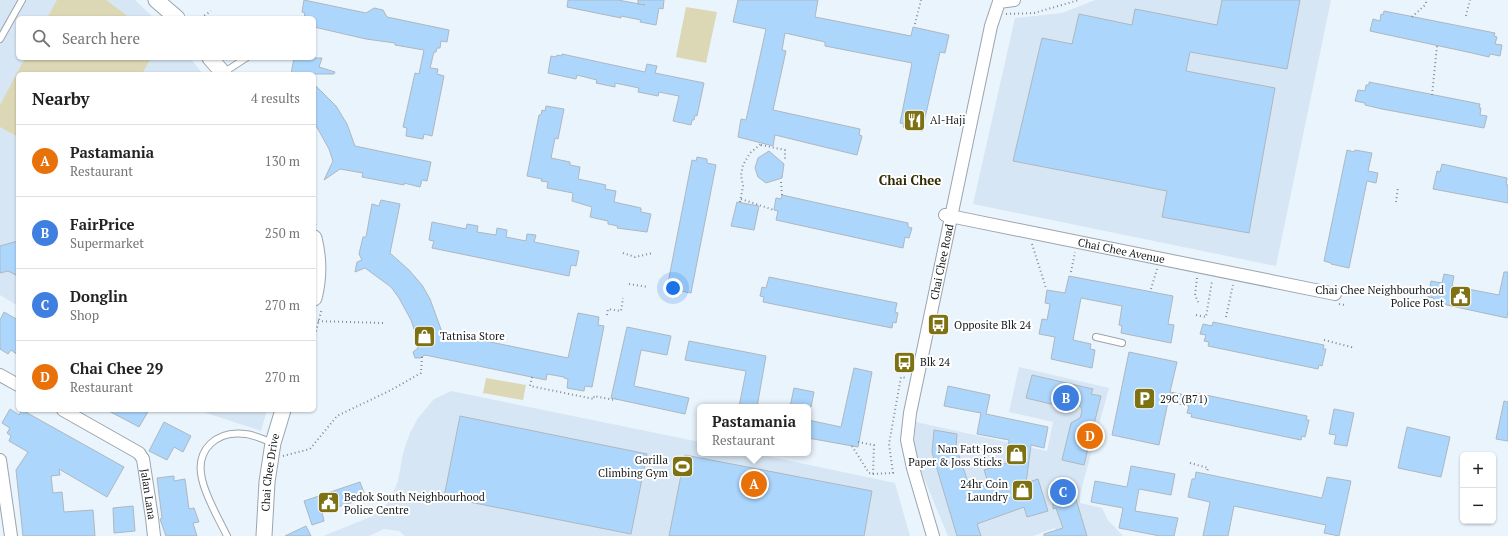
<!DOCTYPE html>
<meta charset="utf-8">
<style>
body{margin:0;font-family:"PT Serif",serif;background:#f6f6f6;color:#222}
.controls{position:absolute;right:12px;bottom:12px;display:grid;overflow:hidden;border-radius:6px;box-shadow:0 1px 3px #0004}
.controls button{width:36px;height:36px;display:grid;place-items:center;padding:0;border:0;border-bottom:1px solid #e0e0e0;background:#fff;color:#222;font:20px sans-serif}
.you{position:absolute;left:673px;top:288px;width:14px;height:14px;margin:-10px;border:3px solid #fff;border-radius:50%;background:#1a73e8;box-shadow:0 0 0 6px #1a73e833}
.badge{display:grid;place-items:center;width:26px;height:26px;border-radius:50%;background:#1a73e8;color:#fff;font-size:13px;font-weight:700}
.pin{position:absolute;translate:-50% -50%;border:2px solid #fff;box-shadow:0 1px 4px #0006}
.popup{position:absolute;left:697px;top:404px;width:114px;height:52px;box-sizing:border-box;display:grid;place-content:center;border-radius:6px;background:#fff;filter:drop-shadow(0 1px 3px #0005);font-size:13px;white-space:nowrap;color:#767676}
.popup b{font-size:15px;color:#222}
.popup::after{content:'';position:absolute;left:50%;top:100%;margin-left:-8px;border:8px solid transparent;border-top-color:#fff}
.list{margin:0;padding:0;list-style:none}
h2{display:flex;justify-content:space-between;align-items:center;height:52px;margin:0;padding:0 16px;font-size:17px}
h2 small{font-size:13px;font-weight:400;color:#767676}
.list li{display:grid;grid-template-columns:26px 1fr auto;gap:12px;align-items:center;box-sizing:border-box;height:72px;padding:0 16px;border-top:1px solid #e0e0e0}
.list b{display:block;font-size:15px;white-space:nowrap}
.list p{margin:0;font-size:13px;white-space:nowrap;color:#767676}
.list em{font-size:13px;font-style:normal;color:#767676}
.icon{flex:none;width:22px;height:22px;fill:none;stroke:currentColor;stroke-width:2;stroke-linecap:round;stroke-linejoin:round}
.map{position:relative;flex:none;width:1508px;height:536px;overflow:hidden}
.search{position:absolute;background:#fff;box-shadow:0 1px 3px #0004;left:16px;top:16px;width:300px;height:44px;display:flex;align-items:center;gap:10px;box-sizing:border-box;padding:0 14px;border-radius:6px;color:#767676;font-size:15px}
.panel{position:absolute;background:#fff;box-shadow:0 1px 3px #0004;left:16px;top:72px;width:300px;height:340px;border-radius:6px}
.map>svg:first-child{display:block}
.built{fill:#d7e6f4}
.green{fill:#dcd7b4}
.building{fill:#add6fc;stroke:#aeb7bf}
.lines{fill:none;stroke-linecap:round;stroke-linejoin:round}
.service-casing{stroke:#9ca5ad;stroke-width:8}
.minor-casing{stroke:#9ca5ad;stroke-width:14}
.tertiary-casing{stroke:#9ca5ad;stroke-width:17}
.path{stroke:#858b92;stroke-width:2;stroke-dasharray:1 3;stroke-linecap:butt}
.service{stroke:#fff;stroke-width:6}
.minor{stroke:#fff;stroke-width:12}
.tertiary{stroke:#fff;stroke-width:15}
.labels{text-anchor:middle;stroke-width:4;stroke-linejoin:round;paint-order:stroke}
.poi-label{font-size:11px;fill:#171a1d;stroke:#fff;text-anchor:start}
.street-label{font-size:11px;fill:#171a1d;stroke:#fff}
.quarter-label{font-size:13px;font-weight:bold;fill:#322b00;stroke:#fff}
</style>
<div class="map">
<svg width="1508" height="536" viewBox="0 0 1508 536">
<rect width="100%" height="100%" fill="#eaf4fd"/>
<!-- built -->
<path class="built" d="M0 0H135L154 18H18V58H190L203 74H18V306L0 295Z
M1095 0H1331L1276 266 973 204 1015 18 1062 13Z
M1019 367 1109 388 1080 494V503L1102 508 1108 520 1123 536H1058L1055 528 1033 536H948L918 464 914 441 916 422 1047 451 1053 422 1009 412Z
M451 391 700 442V453H752L895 483 910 536H405L399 531 384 529 369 536H323L373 516 389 502 398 481 403 453 410 433 418 418 434 399Z
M197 410H267L261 431Z"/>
<!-- green -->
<path class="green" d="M57 0H106L130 18H47Z
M686 7 717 12 706 63 676 57Z
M25 58H151L142 74H18V137L0 127V105Z
M486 378 526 385 523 400 483 393Z"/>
<!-- building -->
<path class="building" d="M304 0 366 13 374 8 383 10 387 17 449 30 447 42 441 41 440 48H437L436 52H434L430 68 438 69 437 74 444 76 432 136 424 134 423 139 406 136 407 128 403 127 415 73 419 74 424 50 395 45V43L366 39 314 27V18H304L305 13 302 12Z
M568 0H618L645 5 638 4V0H664L663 9 659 8 656 25 640 22 641 20 621 16V18L567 7Z
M738 0H818L815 17 911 36 913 27 949 35 945 53 940 52 922 131 903 127 904 124 900 123 912 63 825 46V42L785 33 782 50 786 51 773 110 860 129 859 135 862 136 857 155 775 135 773 146 738 137 741 119 746 120 766 29 733 22Z
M1222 0H1300L1287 69 1190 52 1186 71 1275 88 1249 233 1162 217 1167 191 1013 161 1042 38 1072 44 1079 14 1132 25 1135 9 1217 25Z
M1384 11 1495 33 1494 36 1497 37 1495 44 1502 45 1500 56 1490 54 1489 57 1472 53 1370 31 1373 19 1380 21 1381 14 1383 15Z
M562 54 645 72 647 64 657 66 655 73 704 83 697 116 695 115 694 120H692L691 125 673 121 679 96 659 92 658 96 638 92 639 88 615 83V87L596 83 597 80 577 75 576 79 548 73 551 56 556 57 557 55 562 56Z
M294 58 302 60V58H322L319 67 335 72 334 74H291Z
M1369 82 1480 104 1479 108H1481L1480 115 1487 116 1484 128 1382 109 1365 105V103L1355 101 1358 90 1365 91 1366 85H1369Z
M314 84 336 106 347 124 355 146 431 162 427 181 422 180 420 187 404 183V185L362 177 363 173 340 169 324 180 333 161 329 149 314 122Z
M546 106 564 109 558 139 555 138 551 158 570 162V165L580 167 578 179 606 185 605 189 616 191 614 202 641 208V212L651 214 647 232 617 228 618 226 608 224V221L590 217 592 207 572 201 573 193 547 188 548 182 541 181 542 179 527 176 539 115H541L542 110 545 111Z
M1347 150 1354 152 1355 150 1372 153 1368 171 1378 173 1376 183 1367 181 1349 268 1331 264V263L1324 261Z
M769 151 784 164 782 178 766 183 758 177 755 168 758 158Z
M697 157 707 159V163L716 165 691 293 680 291V295L670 293 671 289 667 288 692 160 696 161Z
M1442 164 1507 178 1506 185H1508V203L1433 189 1437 171 1440 172Z
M782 195 908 223V227L912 228 909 238 905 237 903 248 776 220 778 211 774 210 776 198 781 199Z
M381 200 400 204 390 253 409 270 422 285 430 299 442 332 568 358 578 313 599 317 598 325 604 326 592 387 585 386 584 391 567 388 568 379 564 378V377L547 374 546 380 425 355 420 358H415L413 352 418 348 416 335 411 320 399 298 391 287 365 268 355 272 357 262 362 260 359 254 363 237H366L372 204 379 206Z
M737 202 759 206 754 230 731 226Z
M432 222 466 229 467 224 478 226 477 232 496 235 497 228 507 230 506 237 526 241 527 234 536 235 534 242 579 251 576 266 571 265 569 276 432 248 434 241 429 240Z
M18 241V276L8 271 0 273V246Z
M1504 272H1508V311L1507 318 1433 302 1434 298 1428 297 1431 281 1442 283 1444 274 1454 276 1452 286 1499 295Z
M1069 276 1173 296 1168 324 1174 325 1171 343 1121 333 1122 326 1119 325 1122 306 1081 298 1073 340 1091 344 1090 349 1095 350 1092 368 1051 359 1055 337 1039 334 1042 319 1047 320 1050 304 1045 303 1047 290 1065 293Z
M769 277 897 303 895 312 898 313 896 323 893 322 892 328 763 302 764 297 760 296 762 287 766 288Z
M4 312 18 320V355L11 350 8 354 0 349V320Z
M1213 322 1324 345 1323 349H1326L1322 366 1319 365 1318 369 1208 346 1209 342 1204 341 1206 335 1200 334 1203 324 1212 326Z
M627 327 671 336 667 355 641 350 634 386 689 398 685 414 611 398Z
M689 341 766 356 757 407H739L746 371 685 360Z
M1129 352 1177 362 1170 392 1195 397 1196 393 1307 416 1306 420H1309L1305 437 1302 436 1301 440 1191 417 1192 414 1187 413 1189 406 1168 402 1159 445 1112 435Z
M854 368 872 372 858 447 808 438V420L841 427Z
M1032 375 1093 389 1091 394 1101 396 1084 465 1062 460 1071 423 1080 418 1082 411 1081 407 1075 403H1067L1063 407 1026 398Z
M948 386 990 395 986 414 1048 427 1044 448 1031 445 1026 483 1038 479 1048 511 1027 517 1024 507 977 524 981 536H957L932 452 934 430 957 434 956 447 970 488 988 482 984 470 1007 463 1009 440 977 434 981 413 944 406Z
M794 388 814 392 811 407H790Z
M1504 401 1508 402V441L1496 439Z
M10 409 19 415 22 410 124 467 107 497 59 469 60 475 51 476 53 493 62 492 64 512 93 510 95 536H23L16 470 28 452 9 441 11 436 7 433 10 428 2 423Z
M1334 409 1354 413 1347 446 1334 444 1336 435 1329 434Z
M107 410H149L139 427Z
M460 416 647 454 631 534 444 497Z
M164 422 191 436 183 452 174 447 167 460 149 451Z
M1407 427 1450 437 1441 477 1398 468Z
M685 455 872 491 864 536H669Z
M1131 466 1175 474 1171 495 1139 489 1135 511 1178 518 1174 536H1160L1119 528 1123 508 1091 502 1095 481 1127 487Z
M1196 472 1322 498 1327 477 1351 481 1339 536 1324 533 1326 525 1234 506 1228 536H1203L1210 502 1188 497 1192 479H1195Z
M174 476V481L185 479 189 509 194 508 199 522 193 523 197 536H166L160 519 162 518 157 478Z
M1057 479 1075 484V496L1087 536H1044V534L1063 528 1056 508 1053 509V481H1056Z
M360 482 366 498 322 512 324 521 312 525 304 501Z
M133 506 135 531 114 533 113 508Z
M306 526 311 536H285Z"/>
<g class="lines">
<defs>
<path id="service" d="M0 39 22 0
M223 73 246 58
M1096 337 1122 343
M227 536C219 519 206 498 202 479 195 449 217 430 246 434 255 435 264 440 273 443"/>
<g id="minor">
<path id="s1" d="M945 215 1335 294"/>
<path d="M0 375 18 385"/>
<path id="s2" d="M63 410 139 453 143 459 152 518 154 536"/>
<path d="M0 460 11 536"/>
<path id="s3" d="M933 536 913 468 907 440 910 413 991 26 999 2 1014 0"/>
</g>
<g id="tertiary">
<path d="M156 0 177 18"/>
<path d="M210 58 224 74"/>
<path d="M314 238C319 258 319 279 314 298"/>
<path id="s4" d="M264 536 267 482 273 443 283 410"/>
</g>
</defs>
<!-- service casing -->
<use href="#service" class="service-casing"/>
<!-- minor casing -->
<use href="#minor" class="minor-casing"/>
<!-- tertiary casing -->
<use href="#tertiary" class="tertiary-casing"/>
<!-- path -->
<path class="path" d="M1006 14 1034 13 1079 0
M1466 16 1470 0
M1412 17 1425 5 1427 0
M201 18 211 11
M915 24 921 0
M1432 95 1437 46
M761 145 785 150V160
M781 182 782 195
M741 199 774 210
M740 202 743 186 741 175 743 165 750 153 762 143
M1396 202 1398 187
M314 217 316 225
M1032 244 1046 288
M623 253 635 257 653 253
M1071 272 1075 252
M1197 278 1195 295 1199 304
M629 284 648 287
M1151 289 1157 269
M1339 304 1345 305
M607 315 608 309 621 311 623 298
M1196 315 1206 317 1212 281
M1226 317 1233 285
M314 321 383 323
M314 339 322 308
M1324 340 1355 348
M532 377 530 386 594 399V396L615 400 616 399
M858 442 874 445 873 474
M852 446 869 473 873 474 893 473 889 444 901 377 907 378
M283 456 310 449 337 416 391 390 421 373 422 357
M1190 463 1208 468 1207 472"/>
<!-- service -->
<use href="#service" class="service"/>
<!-- minor -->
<use href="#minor" class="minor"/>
<!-- tertiary -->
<use href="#tertiary" class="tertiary"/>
</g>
<!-- icons -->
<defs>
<symbol id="restaurant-square" viewBox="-11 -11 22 22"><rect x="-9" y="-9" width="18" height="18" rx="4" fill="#7e7111" stroke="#fff"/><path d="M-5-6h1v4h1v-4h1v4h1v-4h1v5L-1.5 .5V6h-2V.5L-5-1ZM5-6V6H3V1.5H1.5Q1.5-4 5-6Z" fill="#fff"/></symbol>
<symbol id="civic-square" viewBox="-11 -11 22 22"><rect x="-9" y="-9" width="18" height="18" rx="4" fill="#7e7111" stroke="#fff"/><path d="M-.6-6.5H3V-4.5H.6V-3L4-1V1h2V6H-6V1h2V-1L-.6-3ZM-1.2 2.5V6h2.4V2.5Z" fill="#fff"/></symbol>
<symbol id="bus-square" viewBox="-11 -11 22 22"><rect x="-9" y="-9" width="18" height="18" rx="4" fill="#7e7111" stroke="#fff"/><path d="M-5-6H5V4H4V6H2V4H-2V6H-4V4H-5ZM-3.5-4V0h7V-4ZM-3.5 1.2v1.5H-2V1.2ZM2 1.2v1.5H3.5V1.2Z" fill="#fff"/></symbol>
<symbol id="shop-square" viewBox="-11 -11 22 22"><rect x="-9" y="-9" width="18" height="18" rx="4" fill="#7e7111" stroke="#fff"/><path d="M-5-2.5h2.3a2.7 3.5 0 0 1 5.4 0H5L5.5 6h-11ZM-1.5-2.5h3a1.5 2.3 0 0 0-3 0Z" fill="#fff"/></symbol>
<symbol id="parking-square" viewBox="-11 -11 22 22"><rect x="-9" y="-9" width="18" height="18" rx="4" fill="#7e7111" stroke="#fff"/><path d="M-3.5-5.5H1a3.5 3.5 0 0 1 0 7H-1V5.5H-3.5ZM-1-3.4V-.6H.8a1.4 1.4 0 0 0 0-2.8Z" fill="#fff"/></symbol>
<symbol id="stadium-square" viewBox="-11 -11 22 22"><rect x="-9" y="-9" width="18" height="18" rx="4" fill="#7e7111" stroke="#fff"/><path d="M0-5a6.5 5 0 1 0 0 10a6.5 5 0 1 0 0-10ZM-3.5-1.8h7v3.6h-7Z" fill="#fff"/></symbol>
</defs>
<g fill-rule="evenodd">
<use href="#restaurant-square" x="902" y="108" width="25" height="25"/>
<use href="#civic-square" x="1448" y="284" width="25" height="25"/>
<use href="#bus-square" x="926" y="312" width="25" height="25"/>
<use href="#shop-square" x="412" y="324" width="25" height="25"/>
<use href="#bus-square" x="892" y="350" width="25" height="25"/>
<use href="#parking-square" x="1132" y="386" width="25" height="25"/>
<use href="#shop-square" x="1004" y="442" width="25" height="25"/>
<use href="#stadium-square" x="670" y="454" width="25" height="25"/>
<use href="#shop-square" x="1010" y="478" width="25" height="25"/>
<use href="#civic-square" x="316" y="490" width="25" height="25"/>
</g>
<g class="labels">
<!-- poi labels -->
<g class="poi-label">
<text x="930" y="124">Al-Haji</text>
<text x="1444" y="294" text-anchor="end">Chai Chee Neighbourhood<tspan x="1444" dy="13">Police Post</tspan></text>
<text x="954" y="329">Opposite Blk 24</text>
<text x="440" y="340">Tatnisa Store</text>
<text x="920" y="366">Blk 24</text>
<text x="1160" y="403">29C (B71)</text>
<text x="1002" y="453" text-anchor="end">Nan Fatt Joss<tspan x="1002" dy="13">Paper &amp; Joss Sticks</tspan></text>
<text x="668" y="464" text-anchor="end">Gorilla<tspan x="668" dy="13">Climbing Gym</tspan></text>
<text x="1008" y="488" text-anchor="end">24hr Coin<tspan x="1008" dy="13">Laundry</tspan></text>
<text x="344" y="501">Bedok South Neighbourhood<tspan x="344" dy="13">Police Centre</tspan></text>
</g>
<!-- street labels -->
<g class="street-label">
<text dy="4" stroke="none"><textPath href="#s1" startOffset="180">Chai Chee Avenue</textPath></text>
<text dy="4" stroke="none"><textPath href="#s3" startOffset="281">Chai Chee Road</textPath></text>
<text dy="4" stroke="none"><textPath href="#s4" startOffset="64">Chai Chee Drive</textPath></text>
<text dy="4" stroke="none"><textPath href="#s2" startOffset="130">Jalan Lana</textPath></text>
</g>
<!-- quarter labels -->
<g class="quarter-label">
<text x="910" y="185">Chai Chee</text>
</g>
</g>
</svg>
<div class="controls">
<button>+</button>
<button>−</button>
</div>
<div class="you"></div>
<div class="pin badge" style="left:754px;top:484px;background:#e8710a">A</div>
<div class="popup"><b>Pastamania</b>Restaurant</div>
<div class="pin badge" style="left:1066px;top:398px;background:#3f7fe0">B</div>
<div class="pin badge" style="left:1063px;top:492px;background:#3f7fe0">C</div>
<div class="pin badge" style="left:1090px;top:436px;background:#e8710a">D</div>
<div class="search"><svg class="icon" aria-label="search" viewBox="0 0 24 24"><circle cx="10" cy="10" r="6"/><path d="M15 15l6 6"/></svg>Search here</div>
<section class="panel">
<h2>Nearby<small>4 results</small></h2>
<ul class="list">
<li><span class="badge" style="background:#e8710a">A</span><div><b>Pastamania</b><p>Restaurant</p></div><em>130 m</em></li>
<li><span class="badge" style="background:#3f7fe0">B</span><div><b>FairPrice</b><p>Supermarket</p></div><em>250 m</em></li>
<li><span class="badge" style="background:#3f7fe0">C</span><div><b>Donglin</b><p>Shop</p></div><em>270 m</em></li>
<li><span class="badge" style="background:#e8710a">D</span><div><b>Chai Chee 29</b><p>Restaurant</p></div><em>270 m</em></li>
</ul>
</section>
</div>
